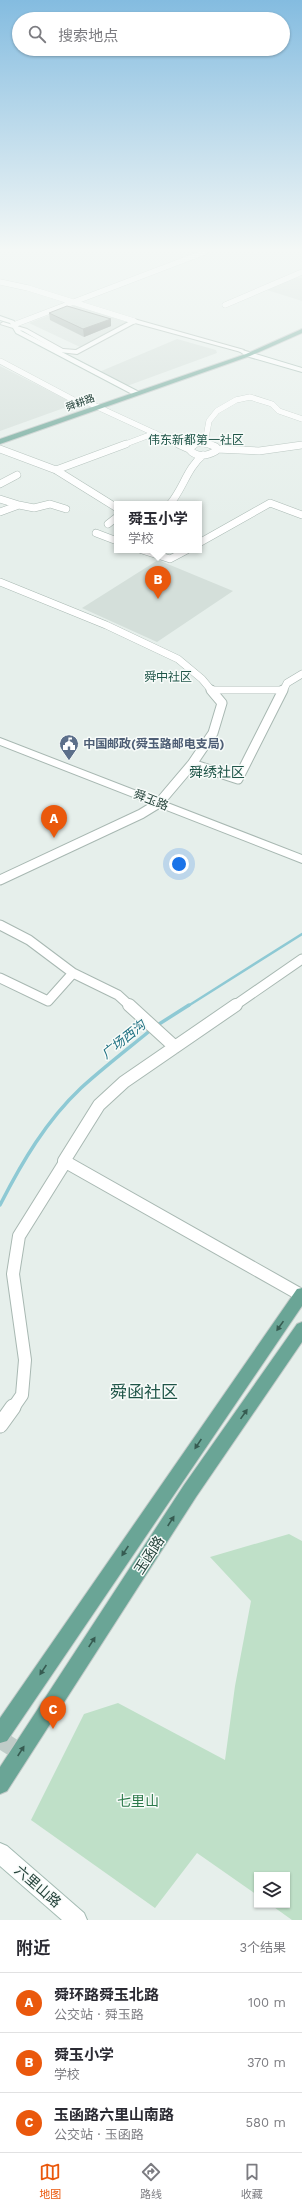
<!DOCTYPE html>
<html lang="zh">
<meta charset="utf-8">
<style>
body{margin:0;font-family:"Work Sans","Noto Sans SC",sans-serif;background:#f7f7f7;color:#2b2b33}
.controls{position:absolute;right:12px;bottom:12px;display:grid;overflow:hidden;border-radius:0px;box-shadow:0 1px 3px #0004}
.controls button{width:36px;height:36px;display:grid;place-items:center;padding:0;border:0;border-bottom:1px solid #e1e1e2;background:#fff;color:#2b2b33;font:20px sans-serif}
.you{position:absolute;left:179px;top:864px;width:14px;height:14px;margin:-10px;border:3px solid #fff;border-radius:50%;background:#1a73e8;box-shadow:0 0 0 6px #1a73e833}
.badge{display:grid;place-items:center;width:26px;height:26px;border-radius:50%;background:#ea580c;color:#fff;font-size:13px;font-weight:700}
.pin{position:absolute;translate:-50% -33px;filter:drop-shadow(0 1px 2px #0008)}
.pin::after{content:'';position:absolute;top:21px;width:14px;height:12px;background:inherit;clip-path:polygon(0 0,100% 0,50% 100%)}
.popup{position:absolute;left:114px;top:501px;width:88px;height:52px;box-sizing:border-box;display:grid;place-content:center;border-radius:0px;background:#fff;filter:drop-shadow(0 1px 3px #0005);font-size:13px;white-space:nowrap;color:#7c7c81}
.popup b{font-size:15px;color:#2b2b33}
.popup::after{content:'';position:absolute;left:50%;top:100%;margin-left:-8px;border:8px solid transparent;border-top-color:#fff}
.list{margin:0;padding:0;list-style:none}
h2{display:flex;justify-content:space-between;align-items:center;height:52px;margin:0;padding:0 16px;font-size:17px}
h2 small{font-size:13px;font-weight:400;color:#7c7c81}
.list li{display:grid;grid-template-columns:26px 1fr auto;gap:12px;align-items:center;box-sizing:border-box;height:60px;padding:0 16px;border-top:1px solid #e1e1e2}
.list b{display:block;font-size:15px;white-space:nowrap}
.list p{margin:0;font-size:13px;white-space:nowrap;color:#7c7c81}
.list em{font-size:13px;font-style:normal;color:#7c7c81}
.icon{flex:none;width:22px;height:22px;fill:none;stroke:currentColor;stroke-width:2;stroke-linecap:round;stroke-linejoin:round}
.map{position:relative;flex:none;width:302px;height:1920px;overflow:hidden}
.search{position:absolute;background:#fff;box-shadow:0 1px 3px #0004;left:12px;right:12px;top:12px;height:44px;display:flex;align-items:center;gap:10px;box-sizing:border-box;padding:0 14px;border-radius:22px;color:#7c7c81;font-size:15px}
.sheet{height:232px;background:#fff}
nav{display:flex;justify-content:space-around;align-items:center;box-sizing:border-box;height:56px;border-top:1px solid #e1e1e2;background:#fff;font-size:11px;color:#7c7c81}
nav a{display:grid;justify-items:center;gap:2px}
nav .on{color:#ea580c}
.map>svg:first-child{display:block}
.built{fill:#d4dfda}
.green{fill:#bfe0c8}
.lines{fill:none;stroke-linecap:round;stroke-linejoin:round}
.stream-far1{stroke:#8ec9d4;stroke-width:2.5}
.stream{stroke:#8ec9d4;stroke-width:3.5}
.trunk-tunnel{stroke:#bfccc8;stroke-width:18;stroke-dasharray:18 9;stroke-linecap:butt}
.minor-far4-casing{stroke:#a8b8b2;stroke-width:6}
.minor-far3-casing{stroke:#a8b8b2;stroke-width:8}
.minor-far2-casing{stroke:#a8b8b2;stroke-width:11}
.minor-far1-casing{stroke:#a8b8b2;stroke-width:14}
.minor-casing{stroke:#a8b8b2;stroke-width:17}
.tertiary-casing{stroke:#a8b8b2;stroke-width:2}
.secondary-casing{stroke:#a4bbb3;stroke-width:2}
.primary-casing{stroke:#c2cac8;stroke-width:2}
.minor-far4{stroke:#fff;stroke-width:5.5}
.minor-far3{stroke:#fff;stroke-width:7}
.minor-far2{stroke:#fff;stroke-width:9}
.minor-far1{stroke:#fff;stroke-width:12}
.minor{stroke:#fff;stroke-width:15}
.tertiary{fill:#fff;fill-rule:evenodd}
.secondary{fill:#fff;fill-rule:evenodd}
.primary{fill:#6aa596;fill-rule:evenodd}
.wall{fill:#a1aea9}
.shaded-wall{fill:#838d89}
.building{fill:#bbcac4;stroke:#838d89}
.oneway{fill:#365b51}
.labels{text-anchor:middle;stroke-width:3;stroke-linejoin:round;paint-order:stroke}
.far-street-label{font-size:10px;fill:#24423a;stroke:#f7fbf9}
.far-quarter-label{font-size:12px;fill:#1f5548;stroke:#f7fbf9}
.service-label{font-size:12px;font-weight:bold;fill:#4e5e75;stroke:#f7fbf9;text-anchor:start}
.street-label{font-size:12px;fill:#24423a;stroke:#f7fbf9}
.water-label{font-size:13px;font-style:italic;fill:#1c6f80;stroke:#f7fbf9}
.quarter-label{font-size:14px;fill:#1f5548;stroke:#f7fbf9}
.near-street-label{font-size:14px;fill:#24423a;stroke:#f7fbf9}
.near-park-label{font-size:14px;fill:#2d7a4b;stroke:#f7fbf9}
.near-quarter-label{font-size:17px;fill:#1f5548;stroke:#f7fbf9}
</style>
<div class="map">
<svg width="302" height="1920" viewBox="0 0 302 1920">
<rect width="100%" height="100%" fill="#e6efeb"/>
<!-- built -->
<path class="built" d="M296 277 302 278V301L267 290Z
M74 306H79L128 321 80 347 29 323Z
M177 339 216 350 217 353 127 386 99 372Z
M0 366 75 404 0 431Z
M158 560 233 591 157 642 82 608Z"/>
<!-- green -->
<path class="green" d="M289 1534 302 1541V1920H292L271 1905H287V1875H257V1895L197 1853 155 1908 31 1820 84 1714 118 1703 225 1760 235 1686 251 1601 210 1557Z"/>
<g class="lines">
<!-- stream-far1 -->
<path class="stream-far1" d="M188 1006 302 934"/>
<!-- stream -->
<path class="stream" d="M156 1026 189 1005
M0 1205C22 1162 46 1121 81 1088 104 1067 129 1048 152 1029"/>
<!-- trunk-tunnel -->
<path class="trunk-tunnel" d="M0 1750 14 1728"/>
<defs>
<path id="minor-far4" d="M0 282 28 288 134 321
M225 305 302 272
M16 324 205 252
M0 361 83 405
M89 403 180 445
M205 443 209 421 217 411 236 400 250 397 272 404 279 411 302 419
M123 445 155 433
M194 445 196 443 211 445"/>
<path id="minor-far3" d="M178 444 189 449
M195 444 189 449C196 458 207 456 216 451V447L209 444
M0 449 56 470 117 508
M216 449 259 451 302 445
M56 470 126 444
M0 484 17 475
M0 499 19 505 0 512
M170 504C183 489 187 468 203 455
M19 505 34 508 50 504 66 509
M108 524 117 517
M96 533 117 541
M199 543 270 503 302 515
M142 550 170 559 187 550
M0 582 106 625 178 659 202 679 212 691
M211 690H283
M283 691 287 683 302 674"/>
<path id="minor-far2" d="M192 764 213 733 222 703 211 690
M0 880 141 814 159 803 192 764 238 779 283 690
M0 925 29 940 73 973
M0 978 48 1001 73 973 118 995 130 1006
M234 1006 302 959"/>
<path id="minor-far1" d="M129 1005 175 1047
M236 1005 124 1082 99 1105 64 1161 301 1295
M13 1408 22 1395 25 1360 13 1274 19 1236 64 1164"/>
<path id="minor" d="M0 1425 13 1407"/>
<path id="tertiary" d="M134 319 244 350 241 352 135 323 77 354 59 352 23 331 0 324 3 322 27 329 63 349 76 350Z
M0 738 302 855V863L0 745Z"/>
<path id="secondary" d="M0 316 14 321 21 331 141 393 134 395 16 333 10 323 0 320Z
M239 349 302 368V372L246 356 239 351Z
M0 1843 7 1846 84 1913 87 1920H62L0 1866Z"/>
<path id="primary" d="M302 329V333L250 356 0 444V439L246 354Z
M302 1288V1306L7 1741 0 1743V1718L297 1289Z
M302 1322V1342L196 1497 7 1791 0 1794V1767L184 1485 297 1324Z"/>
</defs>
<!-- minor-far4 casing -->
<use href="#minor-far4" class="minor-far4-casing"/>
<!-- minor-far3 casing -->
<use href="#minor-far3" class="minor-far3-casing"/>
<!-- minor-far2 casing -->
<use href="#minor-far2" class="minor-far2-casing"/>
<!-- minor-far1 casing -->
<use href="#minor-far1" class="minor-far1-casing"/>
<!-- minor casing -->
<use href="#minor" class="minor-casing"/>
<!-- tertiary casing -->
<use href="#tertiary" class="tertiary-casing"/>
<!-- secondary casing -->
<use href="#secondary" class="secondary-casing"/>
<!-- primary casing -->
<use href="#primary" class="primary-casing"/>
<!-- minor-far4 -->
<use href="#minor-far4" class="minor-far4"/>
<!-- minor-far3 -->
<use href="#minor-far3" class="minor-far3"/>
<!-- minor-far2 -->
<use href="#minor-far2" class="minor-far2"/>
<!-- minor-far1 -->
<use href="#minor-far1" class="minor-far1"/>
<!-- minor -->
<use href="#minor" class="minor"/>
<!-- tertiary -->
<use href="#tertiary" class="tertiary"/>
<!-- secondary -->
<use href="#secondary" class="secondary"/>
<!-- primary -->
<use href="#primary" class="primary"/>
</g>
<!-- wall -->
<path class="wall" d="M49 313 111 319V326L84 337 50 320Z"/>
<!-- shaded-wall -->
<path class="shaded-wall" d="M111 319V326L84 337 83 329Z"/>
<!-- building -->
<path class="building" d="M67 306 111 319 83 329 49 313Z"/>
<!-- one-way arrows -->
<defs><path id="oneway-solid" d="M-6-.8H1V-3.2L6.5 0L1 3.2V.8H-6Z"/></defs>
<g class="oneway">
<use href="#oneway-solid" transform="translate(280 1326) rotate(125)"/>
<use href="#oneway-solid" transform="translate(244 1414) rotate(-55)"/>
<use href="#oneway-solid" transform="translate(198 1444) rotate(124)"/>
<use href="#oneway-solid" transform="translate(171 1521) rotate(-57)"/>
<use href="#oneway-solid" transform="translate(125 1551) rotate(124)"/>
<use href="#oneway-solid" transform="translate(92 1642) rotate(-57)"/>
<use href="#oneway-solid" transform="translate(43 1670) rotate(124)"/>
<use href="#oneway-solid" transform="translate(21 1751) rotate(-57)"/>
</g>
<!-- sky -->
<linearGradient id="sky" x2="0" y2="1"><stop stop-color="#84bce0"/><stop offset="0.48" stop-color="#f4f8f6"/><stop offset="1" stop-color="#f4f8f6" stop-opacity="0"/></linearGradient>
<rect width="302" height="520" fill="url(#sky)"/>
<!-- icons -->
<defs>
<symbol id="civic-pin" viewBox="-11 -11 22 30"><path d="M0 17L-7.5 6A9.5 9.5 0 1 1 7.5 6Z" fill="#5c6f8a" stroke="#f7fbf9"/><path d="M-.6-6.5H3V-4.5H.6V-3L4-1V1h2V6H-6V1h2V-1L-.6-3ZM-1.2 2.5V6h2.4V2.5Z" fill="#fff"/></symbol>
</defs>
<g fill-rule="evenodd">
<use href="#civic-pin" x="58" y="733" width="22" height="30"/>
</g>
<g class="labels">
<!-- far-street labels -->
<g class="far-street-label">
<text transform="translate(80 402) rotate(-20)" y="4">舜耕路</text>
</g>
<!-- far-quarter labels -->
<g class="far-quarter-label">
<text x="196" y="444">伟东新都第一社区</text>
<text x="168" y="681">舜中社区</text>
</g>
<!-- service labels -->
<g class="service-label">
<text x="83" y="748">中国邮政(舜玉路邮电支局)</text>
</g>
<!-- street labels -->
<g class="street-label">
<text transform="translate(151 800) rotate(21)" y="4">舜玉路</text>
</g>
<!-- water labels -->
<g class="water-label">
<text transform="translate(123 1039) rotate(-39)" y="5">广场西沟</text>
</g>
<!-- quarter labels -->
<g class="quarter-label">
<text x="217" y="777">舜绣社区</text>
</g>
<!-- near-street labels -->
<g class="near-street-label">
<text transform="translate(149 1555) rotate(-57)" y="5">玉函路</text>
<text transform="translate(38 1886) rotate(41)" y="5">六里山路</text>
</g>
<!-- near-park labels -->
<g class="near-park-label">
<text x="138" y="1806">七里山</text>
</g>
<!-- near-quarter labels -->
<g class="near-quarter-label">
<text x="144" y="1398">舜函社区</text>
</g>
</g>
</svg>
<div class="controls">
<button><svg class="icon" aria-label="layers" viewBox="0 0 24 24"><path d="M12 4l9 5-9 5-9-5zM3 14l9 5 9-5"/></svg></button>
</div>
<div class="you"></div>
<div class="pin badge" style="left:54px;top:838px">A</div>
<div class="pin badge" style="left:158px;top:599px">B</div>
<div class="popup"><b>舜玉小学</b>学校</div>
<div class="pin badge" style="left:53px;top:1729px">C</div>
<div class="search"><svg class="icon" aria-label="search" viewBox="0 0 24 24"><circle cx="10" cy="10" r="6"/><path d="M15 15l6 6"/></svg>搜索地点</div>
</div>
<section class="sheet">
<h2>附近<small>3个结果</small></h2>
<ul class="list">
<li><span class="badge">A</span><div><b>舜环路舜玉北路</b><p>公交站 · 舜玉路</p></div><em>100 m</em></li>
<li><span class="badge">B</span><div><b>舜玉小学</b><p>学校</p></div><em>370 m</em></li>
<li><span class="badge">C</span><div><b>玉函路六里山南路</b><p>公交站 · 玉函路</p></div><em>580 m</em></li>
</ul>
</section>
<nav>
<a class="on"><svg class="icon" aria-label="map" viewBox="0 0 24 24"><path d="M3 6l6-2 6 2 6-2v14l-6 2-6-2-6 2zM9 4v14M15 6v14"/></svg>地图</a>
<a><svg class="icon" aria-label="directions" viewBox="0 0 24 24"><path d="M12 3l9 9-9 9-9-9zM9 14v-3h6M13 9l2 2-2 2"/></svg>路线</a>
<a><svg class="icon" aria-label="saved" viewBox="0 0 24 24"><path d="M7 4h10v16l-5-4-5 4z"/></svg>收藏</a>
</nav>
